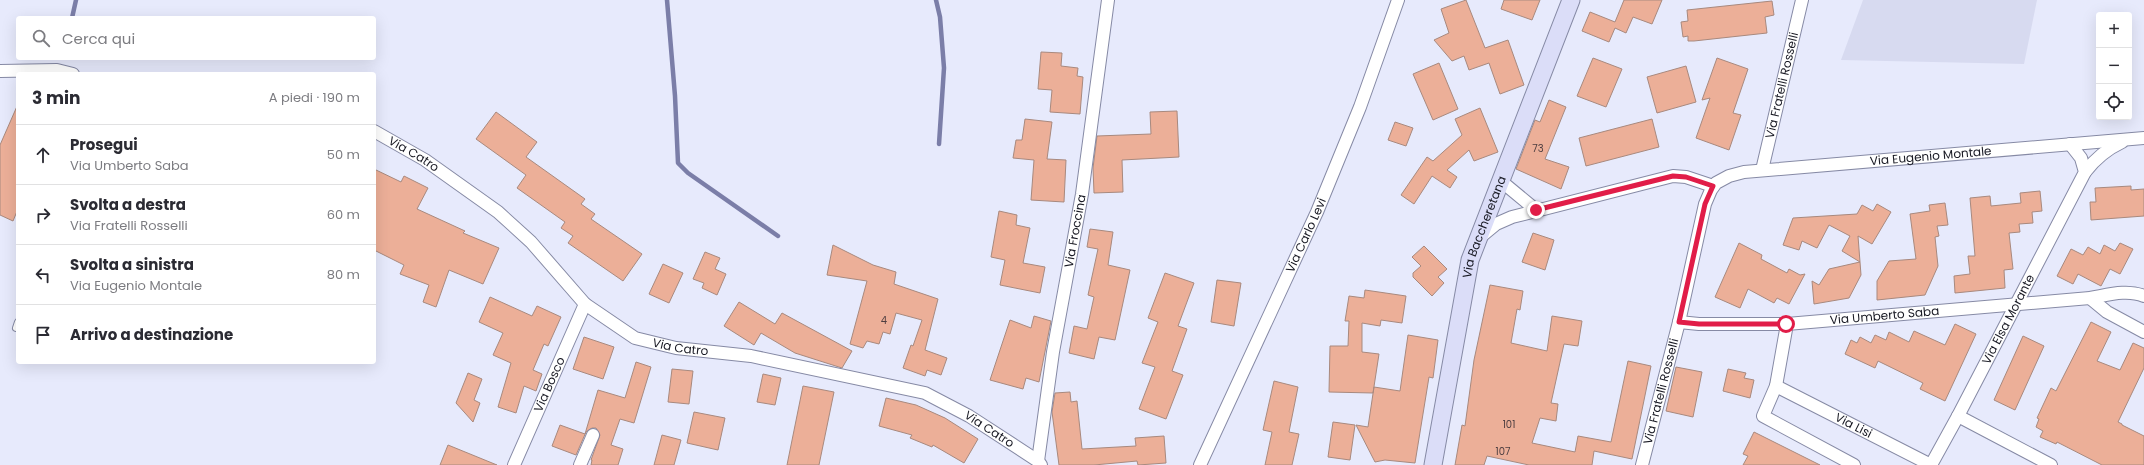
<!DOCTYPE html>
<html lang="it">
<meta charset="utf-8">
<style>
body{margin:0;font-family:Poppins,sans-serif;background:#f7f7f7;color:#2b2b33}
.controls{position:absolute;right:12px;top:12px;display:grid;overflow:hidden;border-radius:4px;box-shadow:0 4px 16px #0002}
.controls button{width:36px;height:36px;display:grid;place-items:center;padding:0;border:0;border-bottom:1px solid #e1e1e2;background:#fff;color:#2b2b33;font:20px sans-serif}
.stop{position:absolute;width:12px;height:12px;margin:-9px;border:3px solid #e11d48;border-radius:50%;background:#fff}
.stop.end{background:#e11d48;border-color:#fff;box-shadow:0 1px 4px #0008}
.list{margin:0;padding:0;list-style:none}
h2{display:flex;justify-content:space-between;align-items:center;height:52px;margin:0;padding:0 16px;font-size:17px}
h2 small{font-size:13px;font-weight:400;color:#7c7c81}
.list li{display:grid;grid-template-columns:26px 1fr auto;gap:12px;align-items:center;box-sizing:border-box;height:60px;padding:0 16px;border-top:1px solid #e1e1e2}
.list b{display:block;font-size:15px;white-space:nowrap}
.list p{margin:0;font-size:13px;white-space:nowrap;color:#7c7c81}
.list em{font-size:13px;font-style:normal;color:#7c7c81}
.icon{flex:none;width:22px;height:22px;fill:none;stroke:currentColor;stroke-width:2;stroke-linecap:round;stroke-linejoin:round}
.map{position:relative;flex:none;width:2144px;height:465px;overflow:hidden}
.search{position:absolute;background:#fff;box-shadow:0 4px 16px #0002;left:16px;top:16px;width:360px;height:44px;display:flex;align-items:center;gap:10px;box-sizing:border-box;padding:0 14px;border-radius:4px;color:#7c7c81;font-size:15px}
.panel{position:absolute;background:#fff;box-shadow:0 4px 16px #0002;left:16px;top:72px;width:360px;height:292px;border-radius:4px}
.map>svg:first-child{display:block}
.built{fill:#d7daf0}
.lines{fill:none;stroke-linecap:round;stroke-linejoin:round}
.stream{stroke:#7b7ea8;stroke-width:4.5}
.building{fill:#ecaf98;stroke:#a8897e}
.lane-casing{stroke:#868aa5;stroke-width:8}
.street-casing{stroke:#868aa5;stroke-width:14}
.secondary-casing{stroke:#868aa5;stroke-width:19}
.lane{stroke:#fff;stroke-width:6}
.street{stroke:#fff;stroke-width:12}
.secondary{stroke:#dbddf8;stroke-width:17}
.route{stroke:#e11d48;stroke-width:5}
.labels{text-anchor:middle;stroke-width:3.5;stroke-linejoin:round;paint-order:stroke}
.number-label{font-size:10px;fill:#4d3e40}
.street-label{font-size:12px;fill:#181923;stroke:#f7f8fe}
</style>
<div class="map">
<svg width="2144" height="465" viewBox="0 0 2144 465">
<rect width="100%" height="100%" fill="#e7eafc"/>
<!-- built -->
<path class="built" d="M1863 0H2037L2024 64 1841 60Z"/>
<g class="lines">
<!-- stream -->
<path class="stream" d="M667 0 675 96 678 163 688 173 778 236
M936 0 940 17 944 68 939 144
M72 18 76 0"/>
</g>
<!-- building -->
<path class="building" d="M1466 0 1485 48 1508 40 1524 85 1500 94 1489 63 1469 70 1464 56 1452 61 1434 40 1449 33 1441 9Z
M1504 0H1540L1532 20 1501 9Z
M1624 0H1662L1652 24 1633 17 1626 33 1615 28 1609 42 1582 31 1590 12 1615 22Z
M1772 1 1774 15 1765 17 1767 33 1694 41H1688V36L1683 37 1681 22 1688 21 1687 10Z
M1041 52 1062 53 1061 66 1078 68 1077 76 1083 77 1080 114 1050 112 1052 90 1038 89Z
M1593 58 1622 69 1606 107 1577 96Z
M1717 58 1748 69 1733 113 1741 115 1729 150 1696 138 1710 98 1702 100Z
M1439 63 1458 109 1433 120 1413 74Z
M1686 66 1696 102 1657 113 1647 77Z
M1549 100 1566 107 1545 159 1569 167 1561 189 1516 169 1535 120 1540 122Z
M18 104V209L13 221 0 215V145Z
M1480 108 1498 152 1474 161 1469 150 1447 170 1457 177 1450 188 1432 176 1414 204 1401 195 1427 157 1433 161 1462 135 1455 119Z
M1177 111 1179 157 1122 160 1123 192 1094 193 1093 168 1097 136 1151 134 1150 112Z
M496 112 537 142 526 157 585 199 581 204 595 214 591 219 642 254 623 281 568 243 573 236 561 228 565 222 517 188 526 175 476 139Z
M1025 119 1052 122 1047 159 1066 160 1064 202 1031 200 1034 160 1013 158 1016 140H1022Z
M1652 119 1659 147 1586 166 1579 138Z
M1395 122 1413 128 1406 146 1388 140Z
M374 169 401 182 404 176 428 188 417 209 465 231 463 233 499 248 483 284 449 270 436 307 423 302 429 285 400 274 404 265 374 250Z
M2131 186V190L2144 189V216L2091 220 2090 202H2096L2095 188Z
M2040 191 2042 211 2032 212 2033 223 2019 224 2020 232 2009 233 2013 269 2004 270 2005 288 1955 293 1954 276 1970 274 1968 256H1975L1970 198 1990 196 1991 206 2021 203 2020 193Z
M1945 203 1948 225 1937 226 1939 236 1935 237 1938 266 1925 295 1877 300V281L1889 261 1916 259 1910 214 1930 211 1929 205Z
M1877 204 1891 212 1872 244 1858 236 1860 262 1842 251 1850 236 1829 225 1817 248 1802 241 1799 250 1783 245 1793 218 1857 214 1862 205 1873 211Z
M999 211 1017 215 1016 225 1030 228 1023 263 1045 267 1040 293 1000 285 1005 260 991 257Z
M1090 229 1113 232 1108 265 1130 270 1115 340 1099 337 1094 359 1069 353 1074 326 1087 329 1094 297 1088 295 1098 249 1087 247Z
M1533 233 1554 240 1545 270 1522 262Z
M1739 243 1762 255 1761 259 1787 273 1789 269 1800 275 1805 274 1789 304 1777 298 1774 303 1748 289 1740 308 1715 297Z
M2120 243 2133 249 2120 274 2110 269 2101 286 2078 274 2073 284 2057 276 2071 249 2083 255 2088 247 2100 254 2104 245 2115 251Z
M833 245 873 265 896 272 894 284 938 299 925 350 947 358 941 375 927 370 925 376 903 368 911 345 913 346 922 320 896 313 890 334 883 332 879 344 867 341 863 348 850 344 867 281 827 275Z
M1424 246 1447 269 1438 277 1444 283 1432 296 1413 277V273L1421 266 1412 257Z
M705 252 720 258 715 269 726 274 717 295 702 288 704 283 693 279Z
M1860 262 1861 275 1849 298 1814 304 1812 281 1819 285 1829 269Z
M663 264 683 273 669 303 649 294Z
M1165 273 1194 283 1178 326 1187 329 1172 371 1183 375 1166 419 1139 409 1155 367 1142 363 1158 322 1148 318Z
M1217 280 1241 283 1234 326 1211 322Z
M1490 285 1523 291 1520 310 1517 309 1511 343 1547 351 1552 316 1582 321 1578 346 1564 344 1551 403 1558 404 1556 421 1540 418 1532 443 1575 452 1578 436 1611 442 1628 361 1651 366 1632 459 1594 451 1592 465H1529L1487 456 1484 465H1455L1462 425 1465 426 1474 360Z
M1365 290 1406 296 1402 323 1381 320 1380 326 1362 323V352L1379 354 1373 393 1329 392 1330 346H1348L1349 321H1345L1349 296 1364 298Z
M490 297 532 316 537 306 561 317 548 346 544 344 533 370 542 374 536 391 524 386 516 413 498 407 511 363 493 355 503 333 479 322Z
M739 302 775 324 782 313 852 351 842 368 795 353 761 333 754 345 724 326Z
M1034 316 1051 321 1039 382 1026 378 1023 389 990 380 1010 320 1031 328Z
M2091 322 2111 332 2097 361 2120 370 2133 343 2144 348V368L2118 422 2122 424V425L2144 436V465H2102L2057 442 2056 444 2040 437 2043 431 2036 427 2039 419 2037 418 2051 388 2056 391Z
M1955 324 1976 334 1945 401 1920 389 1923 383 1878 361 1875 368 1845 354 1851 340 1857 343 1860 337 1871 343 1875 335 1886 340 1889 332 1909 342 1914 331 1945 345Z
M1408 335 1438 340 1433 378 1429 377 1415 463 1385 460 1375 462 1356 425 1368 427 1374 387 1400 391Z
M2023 336 2044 346 2015 410 1994 400Z
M584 337 614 347 603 379 573 369Z
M636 362 651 367 634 423 620 419 611 445 623 449 618 465H591L592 460H591L600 435 596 428H592L586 432 576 455 552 446 560 425 585 434 598 390 625 398Z
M1676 367 1702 372 1693 417 1666 411Z
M672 369 693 371 689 404 668 402Z
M1728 369 1746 373 1744 378 1754 380 1750 398 1723 391Z
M468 373 482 379 474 400 480 403 473 422 456 403Z
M763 374 781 378 775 405 757 402Z
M1274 381 1298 387 1289 432 1299 434 1292 465H1265L1272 432 1263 430Z
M803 386 834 392 819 465H787Z
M1070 392 1071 402 1077 401 1082 449 1136 446 1135 438 1164 436 1166 463 1138 465 1137 461 1094 465H1059L1052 412 1055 393Z
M886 398 916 405 945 418 978 439 964 463 933 445 932 447 910 438 912 435 879 426Z
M694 412 725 418 718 450 687 443Z
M1333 422 1355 425 1350 460 1328 457Z
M1754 432 1820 465H1743L1748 456 1743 454Z
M662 435 681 440 674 465H654Z
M448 445 497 465H440Z"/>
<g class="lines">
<defs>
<path id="lane" d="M16 328 18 322"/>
<g id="street">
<path d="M0 71 57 70 73 74"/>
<path id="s1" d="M374 131 425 160 498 212 531 242 585 304 635 338 676 348 751 356 925 393 969 416 1038 461 1041 465"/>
<path id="s2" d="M1762 170 1802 0"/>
<path d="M2085 172C2095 159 2107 149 2122 142"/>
<path d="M1501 181 1536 210"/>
<path d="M1479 238 1496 224 1512 217 1673 176 1686 177 1713 186"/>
<path d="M2090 298 2107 312 2144 332"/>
<path id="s3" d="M1679 322 1699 324H1787L2090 298C2108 295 2127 289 2144 296"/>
<path d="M1787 324 1776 386 1763 416 1854 465"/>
<path id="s4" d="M1776 386 1931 465"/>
<path d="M1958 416 2051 465"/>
<path id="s5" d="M1038 461 1053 352 1082 194 1108 0"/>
<path id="s6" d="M514 465 585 304"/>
<path d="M580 465 593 435"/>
<path id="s7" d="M1200 465 1317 212 1360 107 1398 0"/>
<path id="s8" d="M1642 465 1679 322 1705 204 1711 190 1716 183 1729 176 1744 172 2144 138"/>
<path id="s9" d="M1931 465 1958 416 2085 172 2081 158 2070 144"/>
</g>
<g id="secondary">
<path id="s10" d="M1433 465 1470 260 1571 0"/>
</g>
</defs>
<!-- lane casing -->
<use href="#lane" class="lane-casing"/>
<!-- street casing -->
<use href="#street" class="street-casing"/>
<!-- secondary casing -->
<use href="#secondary" class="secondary-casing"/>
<!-- lane -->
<use href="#lane" class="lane"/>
<!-- street -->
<use href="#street" class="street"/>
<!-- secondary -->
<use href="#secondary" class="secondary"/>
</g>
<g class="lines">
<!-- route -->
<path class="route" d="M1536 210 1673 176 1686 177 1713 186 1705 204 1679 322 1699 324H1786"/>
</g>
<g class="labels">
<!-- number labels -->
<g class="number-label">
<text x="1538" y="152">73</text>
<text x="884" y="324">4</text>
<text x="1509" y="428">101</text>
<text x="1503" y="455">107</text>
</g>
<!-- street labels -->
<g class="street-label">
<text dy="4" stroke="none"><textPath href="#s2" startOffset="87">Via Fratelli Rosselli</textPath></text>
<text dy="4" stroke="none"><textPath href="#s1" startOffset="46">Via Catro</textPath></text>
<text dy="4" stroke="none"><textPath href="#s8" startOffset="510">Via Eugenio Montale</textPath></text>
<text dy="4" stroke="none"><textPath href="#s10" startOffset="244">Via Baccheretana</textPath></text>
<text dy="4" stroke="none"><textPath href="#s5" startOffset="233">Via Froccina</textPath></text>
<text dy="4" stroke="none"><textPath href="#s7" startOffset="253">Via Carlo Levi</textPath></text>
<text dy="4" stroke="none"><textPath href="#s3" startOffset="206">Via Umberto Saba</textPath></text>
<text dy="4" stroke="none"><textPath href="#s9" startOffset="165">Via Elsa Morante</textPath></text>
<text dy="4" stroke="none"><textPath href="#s1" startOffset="382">Via Catro</textPath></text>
<text dy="4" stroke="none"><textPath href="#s6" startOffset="88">Via Bosco</textPath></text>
<text dy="4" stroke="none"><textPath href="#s8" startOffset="76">Via Fratelli Rosselli</textPath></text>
<text dy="4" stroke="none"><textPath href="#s4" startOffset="87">Via Lisi</textPath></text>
<text dy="4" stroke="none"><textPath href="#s1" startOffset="705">Via Catro</textPath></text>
</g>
</g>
</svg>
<div class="controls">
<button>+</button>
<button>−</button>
<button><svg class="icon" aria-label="locate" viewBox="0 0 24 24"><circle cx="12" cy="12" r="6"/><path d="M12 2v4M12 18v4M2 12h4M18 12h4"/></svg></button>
</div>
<div class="stop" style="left:1786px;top:324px"></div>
<div class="stop end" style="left:1536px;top:210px"></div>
<div class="search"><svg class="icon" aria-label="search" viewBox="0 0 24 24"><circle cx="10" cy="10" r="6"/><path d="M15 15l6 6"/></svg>Cerca qui</div>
<section class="panel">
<h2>3 min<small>A piedi · 190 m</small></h2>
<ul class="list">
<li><svg class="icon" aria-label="ahead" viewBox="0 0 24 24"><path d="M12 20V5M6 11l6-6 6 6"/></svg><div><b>Prosegui</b><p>Via Umberto Saba</p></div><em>50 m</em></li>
<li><svg class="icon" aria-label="right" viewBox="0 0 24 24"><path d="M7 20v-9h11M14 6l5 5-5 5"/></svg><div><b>Svolta a destra</b><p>Via Fratelli Rosselli</p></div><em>60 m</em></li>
<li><svg class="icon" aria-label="left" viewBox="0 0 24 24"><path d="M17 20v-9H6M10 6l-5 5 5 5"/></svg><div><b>Svolta a sinistra</b><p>Via Eugenio Montale</p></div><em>80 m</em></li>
<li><svg class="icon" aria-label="arrive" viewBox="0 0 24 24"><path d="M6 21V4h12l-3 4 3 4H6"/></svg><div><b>Arrivo a destinazione</b></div></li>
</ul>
</section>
</div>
